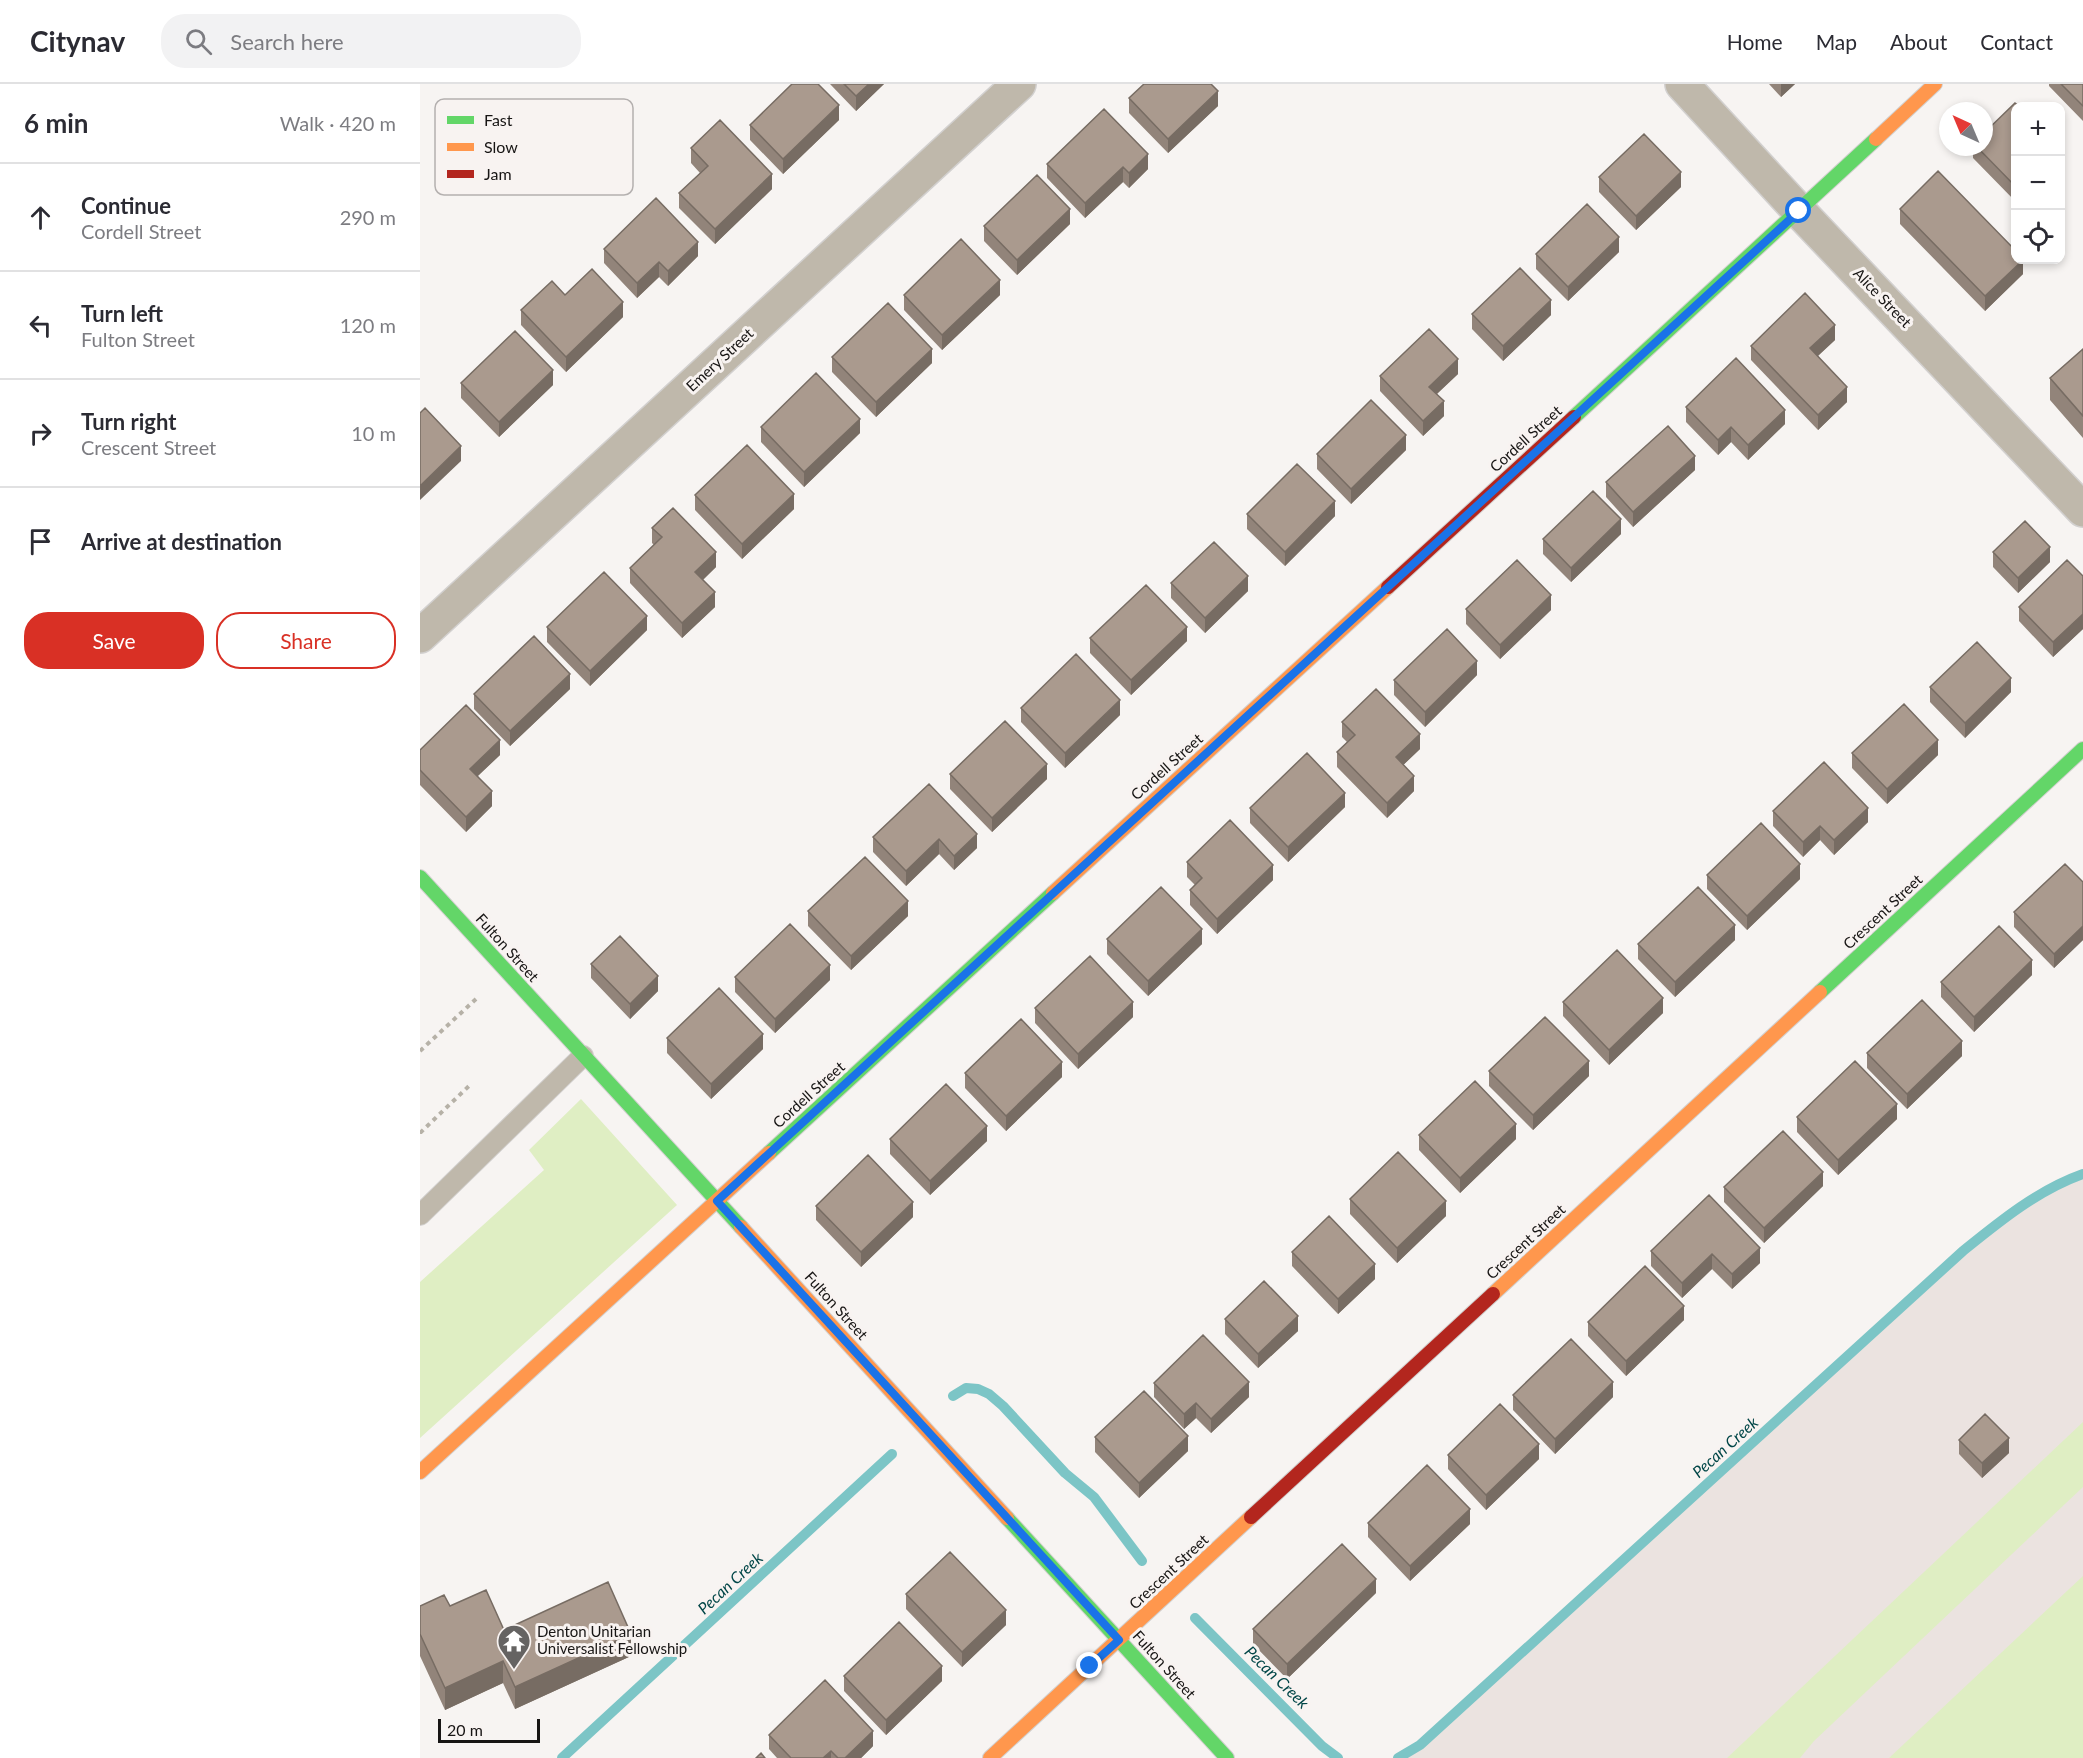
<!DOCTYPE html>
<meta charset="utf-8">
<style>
body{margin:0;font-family:Lato,sans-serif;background:#f2f2f3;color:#2b2b33}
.controls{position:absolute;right:18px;top:18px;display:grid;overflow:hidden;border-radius:12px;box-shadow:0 3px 9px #0003}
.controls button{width:54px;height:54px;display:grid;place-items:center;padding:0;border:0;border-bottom:2px solid #e1e1e2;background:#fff;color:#2b2b33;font:30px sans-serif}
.compass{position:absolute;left:1519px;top:18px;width:54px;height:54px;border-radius:50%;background:#fff;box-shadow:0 3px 9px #0003;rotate:316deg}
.scale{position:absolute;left:18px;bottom:15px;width:102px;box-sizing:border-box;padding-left:6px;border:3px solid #171514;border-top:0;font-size:16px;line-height:21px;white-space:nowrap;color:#171514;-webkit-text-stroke:4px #f8f3f1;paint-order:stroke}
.stop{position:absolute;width:18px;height:18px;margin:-14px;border:4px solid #1a73e8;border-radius:50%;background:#fff}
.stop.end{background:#1a73e8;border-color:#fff;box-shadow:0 2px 6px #0008}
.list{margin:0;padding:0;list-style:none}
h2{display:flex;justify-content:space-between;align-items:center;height:78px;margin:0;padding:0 24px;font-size:26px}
h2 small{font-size:20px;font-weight:400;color:#7c7c81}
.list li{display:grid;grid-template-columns:39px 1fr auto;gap:18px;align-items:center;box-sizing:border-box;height:108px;padding:0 24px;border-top:2px solid #e1e1e2}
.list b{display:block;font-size:22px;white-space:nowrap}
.list p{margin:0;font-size:20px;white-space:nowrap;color:#7c7c81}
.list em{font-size:20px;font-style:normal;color:#7c7c81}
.actions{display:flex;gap:12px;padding:18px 24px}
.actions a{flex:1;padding:14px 0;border:2px solid #d93025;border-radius:24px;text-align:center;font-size:21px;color:#d93025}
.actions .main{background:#d93025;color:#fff}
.icon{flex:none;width:33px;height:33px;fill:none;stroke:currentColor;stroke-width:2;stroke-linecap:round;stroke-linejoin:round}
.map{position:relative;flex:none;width:1663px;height:1674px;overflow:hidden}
header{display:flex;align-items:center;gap:36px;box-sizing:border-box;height:84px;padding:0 30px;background:#fff;border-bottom:2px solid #e1e1e2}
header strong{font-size:28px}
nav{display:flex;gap:33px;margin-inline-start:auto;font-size:21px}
.search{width:420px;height:54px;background:#f2f2f3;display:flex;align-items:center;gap:15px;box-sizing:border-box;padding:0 21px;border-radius:24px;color:#7c7c81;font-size:22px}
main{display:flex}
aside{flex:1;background:#fff}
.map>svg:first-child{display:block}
.built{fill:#ebe3e0}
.green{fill:#dfeec3}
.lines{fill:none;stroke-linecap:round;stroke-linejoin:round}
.stream{stroke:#7cc5c6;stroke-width:10}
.lane-casing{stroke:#d2d0cf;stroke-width:22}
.street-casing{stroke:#d2d0cf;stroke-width:36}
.fast-casing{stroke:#d2d0cf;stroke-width:16}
.slow-casing{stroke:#d2d0cf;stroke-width:16}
.jam-casing{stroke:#d2d0cf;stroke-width:16}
.path{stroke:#b6b1a7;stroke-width:4;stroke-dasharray:4.5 4.5;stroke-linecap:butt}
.lane{stroke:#bfb8ab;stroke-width:20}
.street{stroke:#bfb8ab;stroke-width:33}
.fast{stroke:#63d668;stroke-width:14}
.slow{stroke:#ff974d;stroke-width:14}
.jam{stroke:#b3261e;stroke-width:14}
.wall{fill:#92847a}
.shaded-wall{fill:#776c63}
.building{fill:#aa9a8e;stroke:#776c63;stroke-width:1.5}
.route{stroke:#1a73e8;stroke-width:8}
.labels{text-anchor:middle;stroke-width:6;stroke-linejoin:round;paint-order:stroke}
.street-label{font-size:15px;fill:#171514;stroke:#f8f3f1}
.poi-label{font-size:15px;fill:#171514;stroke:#f8f3f1;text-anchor:start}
.water-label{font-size:16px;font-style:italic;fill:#014647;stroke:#f8f3f1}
.key{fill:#f8f3f1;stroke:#b4b0af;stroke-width:1.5}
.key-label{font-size:16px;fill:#171514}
</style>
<header>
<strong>Citynav</strong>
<div class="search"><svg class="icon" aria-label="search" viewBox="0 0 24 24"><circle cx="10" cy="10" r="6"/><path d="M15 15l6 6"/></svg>Search here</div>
<nav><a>Home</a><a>Map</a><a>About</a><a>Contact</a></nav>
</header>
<main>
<aside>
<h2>6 min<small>Walk · 420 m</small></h2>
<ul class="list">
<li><svg class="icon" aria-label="ahead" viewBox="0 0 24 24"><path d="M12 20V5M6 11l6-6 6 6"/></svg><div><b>Continue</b><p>Cordell Street</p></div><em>290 m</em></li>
<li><svg class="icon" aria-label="left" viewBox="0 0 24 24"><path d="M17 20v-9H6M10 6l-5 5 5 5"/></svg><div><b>Turn left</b><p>Fulton Street</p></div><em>120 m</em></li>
<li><svg class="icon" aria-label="right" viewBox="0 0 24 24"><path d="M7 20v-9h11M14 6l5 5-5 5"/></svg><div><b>Turn right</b><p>Crescent Street</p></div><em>10 m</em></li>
<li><svg class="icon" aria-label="arrive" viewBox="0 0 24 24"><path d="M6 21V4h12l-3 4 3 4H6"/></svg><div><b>Arrive at destination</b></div></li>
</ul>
<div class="actions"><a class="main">Save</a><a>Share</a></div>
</aside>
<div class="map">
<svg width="1663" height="1674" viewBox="0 0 1663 1674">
<rect width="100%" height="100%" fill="#f7f4f2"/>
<!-- built -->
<path class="built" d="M1663 1090V1674H987L1543 1167 1610 1116 1647 1095Z"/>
<!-- green -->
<path class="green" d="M161 1015 257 1121 0 1354V1198L124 1086 109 1066Z
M1663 1338V1403L1394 1657 1380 1674H1307Z
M1663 1492V1674H1469Z"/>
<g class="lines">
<!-- stream -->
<path class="stream" d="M533 1312 546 1304 558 1305 569 1310 583 1322 645 1389 674 1413 722 1477
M775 1534 902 1662 918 1674
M142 1674 472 1370
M978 1674 1000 1661 1543 1167C1580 1137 1618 1106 1663 1090"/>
<defs>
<path id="lane" d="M0 1131 163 972"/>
<path id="street" d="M1262 0 1379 127 1663 426
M0 552 599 0"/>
<path id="fast" d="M1154 333 1456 55
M0 793 321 1143
M1400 908 1663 665
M349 1069 633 809
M587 1434 807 1674"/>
<path id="slow" d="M1456 55 1515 0
M633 809 968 503
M321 1143 587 1434
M1073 1210 1400 908
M0 1388 349 1069
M570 1674 831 1433"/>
<path id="jam" d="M968 503 1154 333
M831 1433 1073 1210"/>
</defs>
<!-- lane casing -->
<use href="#lane" class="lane-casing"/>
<!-- street casing -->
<use href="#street" class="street-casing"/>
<!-- fast casing -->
<use href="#fast" class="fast-casing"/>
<!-- slow casing -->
<use href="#slow" class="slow-casing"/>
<!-- jam casing -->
<use href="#jam" class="jam-casing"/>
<!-- path -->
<path class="path" d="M0 967 56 915
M0 1047 1 1048 51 1000"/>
<!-- lane -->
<use href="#lane" class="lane"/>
<!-- street -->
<use href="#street" class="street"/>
<!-- fast -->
<use href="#fast" class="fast"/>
<!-- slow -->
<use href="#slow" class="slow"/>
<!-- jam -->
<use href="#jam" class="jam"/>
</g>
<!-- wall -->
<path class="wall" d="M410 0H464L436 27Z
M1349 0H1375L1361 13Z
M1629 0H1663V37L1629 2Z
M709 14 798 22 748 69 709 29Z
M1596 22V118L1553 74V63H1564Z
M684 25 728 85 709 104 703 98 665 134 627 94V80Z
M419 36 363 90 330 56V41Z
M271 64 352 105 295 160 259 124V109L280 89 271 79Z
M1179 93 1261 103 1216 146 1179 108Z
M1480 125 1603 190 1565 227 1480 140Z
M650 140 597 191 564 157V142Z
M184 165 278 172 248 202 239 193 217 214 184 179Z
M1199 168 1148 217 1116 185V170Z
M145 211 203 233 146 288 101 241V226Z
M484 211H580L522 266 484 226Z
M1052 230 1131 231 1083 277 1052 245Z
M1415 256 1398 272 1427 318 1398 346 1331 276V262Z
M1663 265V354L1630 316V294Z
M412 273 512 279 456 333 412 288Z
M1038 290 1017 310 1024 332 1003 352 960 307V292Z
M41 299 133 301 79 353 41 314Z
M1266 323 1365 340 1328 376 1311 358 1298 371 1266 338Z
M341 343 440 349 384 403 341 358Z
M986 366 931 420 897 385V370Z
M1275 386 1213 443 1186 413V398Z
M275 411 374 425 322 475 275 426Z
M827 430 915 432 865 482 827 445Z
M232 444 296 483 283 496 295 523 262 554 210 499V484L234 461 232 459Z
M1201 450 1151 498 1123 470V455Z
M1573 468 1630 478 1598 509 1573 483Z
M1663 492V545L1633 573 1599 537V523Z
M751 499 828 507 785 549 751 514Z
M1046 525 1131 526 1080 575 1046 540Z
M127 543 227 546 170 602 127 558Z
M670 554 767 557 711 611 670 569Z
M1057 591 1005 643 974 611V596Z
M1510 603 1591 608 1545 654 1510 618Z
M150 605 90 662 54 625V610Z
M601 624 700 631 645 684 601 638Z
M922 638 1000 665 983 681 994 707 967 734 917 683V668L927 658 922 653Z
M0 666 80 671 58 692 72 722 46 748 0 701Z
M1432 669 1518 671 1467 720 1432 684Z
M530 690 627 695 572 748 530 705Z
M509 700 557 764 534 786 519 770 486 802 453 768V753Z
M925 723 868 778 830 739V724Z
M1353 727 1448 738 1414 771 1400 756 1383 773 1353 742Z
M767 778 853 796 797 850 770 821V806L775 801 767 793Z
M1287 791 1380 795 1327 846 1287 805Z
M1663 798V856L1634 884 1594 843V828Z
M388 827 488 832 431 886 388 842Z
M687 855 782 860 728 912 687 870Z
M1315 856 1255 913 1218 875V860Z
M171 880 238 907 210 935 171 894Z
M1612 891 1554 948 1521 913V898Z
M315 893 410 896 355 949 315 908Z
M1143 918 1243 929 1189 981 1143 932Z
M615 924 713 933 658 985 615 939Z
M247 954 343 965 291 1015 247 969Z
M1447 969 1542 972 1487 1025 1447 984Z
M1069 987 1169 992 1113 1046 1069 1002Z
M545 989 642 993 586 1047 545 1004Z
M1377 1033 1477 1035 1418 1091 1377 1048Z
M999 1051 1096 1055 1040 1109 999 1066Z
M470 1055 567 1057 510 1111 470 1070Z
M1403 1102 1344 1159 1304 1118V1103Z
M1289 1111 1340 1179 1312 1205 1292 1185 1262 1214 1231 1182V1167Z
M930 1115 1026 1132 977 1179 930 1130Z
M396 1122 493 1133 441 1183 396 1136Z
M872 1168 955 1195 918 1230 872 1182Z
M805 1235 878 1247 838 1284 805 1250Z
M1264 1236 1206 1292 1168 1252V1238Z
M734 1299 829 1313 791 1349 776 1334 764 1345 734 1313Z
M1093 1311 1193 1313 1135 1370 1093 1326Z
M675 1353 768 1367 719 1414 675 1368Z
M1539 1356 1589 1369 1562 1394 1539 1370Z
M1028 1371 1119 1375 1066 1426 1028 1385Z
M948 1439 1050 1440 990 1497 948 1453Z
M956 1509 867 1595 833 1560V1545Z
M486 1510 586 1541 542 1583 486 1525Z
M0 1522H30L84 1546 211 1572 95 1625 83 1599 25 1626 0 1572Z
M424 1592 522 1597 466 1651 424 1607Z
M349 1651 453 1662 441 1674H357L349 1665Z"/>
<!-- shaded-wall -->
<path class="shaded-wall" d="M449 0H464L436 27V12Z
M1361 0H1375L1361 13Z
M798 7V22L748 69V55Z
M419 21V36L363 90V75Z
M728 70V85L709 104V89Z
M703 83V98L665 134V119Z
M1261 88V103L1216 146V132Z
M352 90V105L295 160V145Z
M650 125V140L597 191V176Z
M1199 153V168L1148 217V203Z
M278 158V172L248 202V187Z
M1603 176V190L1565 227V212Z
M239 178V193L217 214V199Z
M580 196V211L522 266V251Z
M1131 216V231L1083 277V262Z
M203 218V233L146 288V273Z
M1415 241V256L1390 279V264Z
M512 265V279L456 333V318Z
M1038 275V290L1009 317V303Z
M133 286V301L79 353V338Z
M1427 303V318L1398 346V331Z
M1024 317V332L1003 352V337Z
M1365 326V340L1328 376V361Z
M440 335V349L384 403V388Z
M1311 343V358L1298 371V356Z
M986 351V366L931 420V405Z
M41 362V377L0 416V402Z
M1275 372V386L1213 443V428Z
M374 410V425L322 475V460Z
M915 417V432L865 482V468Z
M1201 435V450L1151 498V484Z
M1630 463V478L1598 509V494Z
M296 468V483L275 503V488Z
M828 492V507L785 549V534Z
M295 508V523L262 554V539Z
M1131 511V526L1080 575V561Z
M1663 530V545L1633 573V558Z
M227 532V546L170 602V587Z
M767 543V557L711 611V596Z
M1057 577V591L1005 643V628Z
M150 590V605L90 662V647Z
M1591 594V608L1545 654V639Z
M700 616V631L645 684V669Z
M1000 650V665L976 688V673Z
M80 656V671L50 699V685Z
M1518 656V671L1467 720V705Z
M627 680V695L572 748V734Z
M994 692V707L967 734V719Z
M72 707V722L46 748V733Z
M925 709V723L868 778V763Z
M1448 724V738L1414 771V756Z
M1400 742V756L1383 773V758Z
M557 750V764L534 786V772Z
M519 755V770L486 802V787Z
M1380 780V795L1327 846V832Z
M853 781V796L797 850V835Z
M488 817V832L431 886V872Z
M1315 841V856L1255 913V898Z
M1663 842V856L1634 884V870Z
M782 845V860L728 912V897Z
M1612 876V891L1554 948V933Z
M410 881V896L355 949V935Z
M238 892V907L210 935V920Z
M1243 914V929L1189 981V966Z
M713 918V933L658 985V970Z
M343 950V965L291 1015V1000Z
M1542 957V972L1487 1025V1010Z
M1169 977V992L1113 1046V1031Z
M642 978V993L586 1047V1032Z
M1477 1020V1035L1418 1091V1076Z
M1096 1040V1055L1040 1109V1094Z
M567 1042V1057L510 1111V1097Z
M1403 1088V1102L1344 1159V1144Z
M1026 1117V1132L977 1179V1164Z
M493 1118V1133L441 1183V1168Z
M1340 1164V1179L1312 1205V1190Z
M1292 1170V1185L1262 1214V1199Z
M955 1180V1195L918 1230V1215Z
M1264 1222V1236L1206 1292V1277Z
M878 1232V1247L838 1284V1270Z
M829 1298V1313L791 1349V1335Z
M1193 1298V1313L1135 1370V1355Z
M776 1319V1334L764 1345V1330Z
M768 1352V1367L719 1414V1399Z
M1589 1354V1369L1562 1394V1379Z
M1119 1360V1375L1066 1426V1411Z
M1050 1425V1440L990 1497V1482Z
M956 1495V1509L867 1595V1580Z
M586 1526V1541L542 1583V1568Z
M211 1550V1572L95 1625V1603Z
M83 1577V1599L25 1626V1604Z
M522 1582V1597L466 1651V1636Z
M453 1647V1662L441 1674H425Z
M411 1667V1674H403Z"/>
<!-- building -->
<path class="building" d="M372 0H398L419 21 363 75 330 41Z
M424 0H449L436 12Z
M724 0H791L798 7 748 55 709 14Z
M1641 0H1663V22Z
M1595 19 1599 22H1596V103L1557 63H1564V49Z
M684 25 728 70 709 89 703 83 665 119 627 80Z
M300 36 352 90 295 145 259 109 288 82 271 64Z
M1224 50 1261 88 1216 132 1179 93Z
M1518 87 1596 167V176H1603L1565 212 1480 125Z
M617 91 650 125 597 176 564 142Z
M236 114 278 158 248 187 239 178 217 199 184 165Z
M1167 120 1199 153 1148 203 1116 170Z
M541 155 580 196 522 251 484 211Z
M1100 184 1131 216 1083 262 1052 230Z
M172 185 203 218 146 273 101 226 132 197 145 211Z
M1385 209 1415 241 1390 264 1427 303 1398 331 1331 262Z
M468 219 512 265 456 318 412 273Z
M1009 245 1038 275 1009 303 1024 317 1003 337 960 292Z
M95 247 133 286 79 338 41 299Z
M1663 265V332L1630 294Z
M1316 274 1365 326 1328 361 1311 343 1298 356 1266 323Z
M396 289 440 335 384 388 341 343Z
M951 316 986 351 931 405 897 370Z
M5 324 41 362 0 402V329Z
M1248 342 1275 372 1213 428 1186 398Z
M327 361 374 410 322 460 275 411Z
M877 380 915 417 865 468 827 430Z
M1173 407 1201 435 1151 484 1123 455Z
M253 424 296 468 275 488 295 508 262 539 210 484 242 453 232 444Z
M1605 437 1630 463 1598 494 1573 468Z
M794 458 828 492 785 534 751 499Z
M1097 476 1131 511 1080 561 1046 525Z
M1647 476 1663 492V530L1633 558 1599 523Z
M184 488 227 532 170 587 127 543Z
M726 501 767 543 711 596 670 554Z
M1027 545 1057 577 1005 628 974 596Z
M114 552 150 590 90 647 54 610Z
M1557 558 1591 594 1545 639 1510 603Z
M656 570 700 616 645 669 601 624Z
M956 605 1000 650 976 673 994 692 967 719 917 668 935 651 922 638Z
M1484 620 1518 656 1467 705 1432 669Z
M46 621 80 656 50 685 72 707 46 733 0 686V666Z
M585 637 627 680 572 734 530 690Z
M887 669 925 709 868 763 830 724Z
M1404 678 1448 724 1414 756 1400 742 1383 758 1353 727Z
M509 700 557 750 534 772 519 755 486 787 453 753Z
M810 736 853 781 797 835 770 806 782 794 767 778Z
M1341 739 1380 780 1327 832 1287 791Z
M445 773 488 817 431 872 388 827Z
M1645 780 1663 798V842L1634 870 1594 828Z
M741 803 782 845 728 897 687 855Z
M1278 803 1315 841 1255 898 1218 860Z
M370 840 410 881 355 935 315 893Z
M1579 842 1612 876 1554 933 1521 898Z
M200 852 238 892 210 920 171 880Z
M1197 866 1243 914 1189 966 1143 918Z
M670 872 713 918 658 970 615 924Z
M299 904 343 950 291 1000 247 954Z
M1502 916 1542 957 1487 1010 1447 969Z
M1125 933 1169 977 1113 1031 1069 987Z
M601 935 642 978 586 1032 545 989Z
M1435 977 1477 1020 1418 1076 1377 1033Z
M1055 997 1096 1040 1040 1094 999 1051Z
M526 1000 567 1042 510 1097 470 1055Z
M1363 1047 1403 1088 1344 1144 1304 1103Z
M978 1068 1026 1117 977 1164 930 1115Z
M448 1071 493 1118 441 1168 396 1122Z
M1289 1111 1340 1164 1312 1190 1292 1170 1262 1199 1231 1167Z
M909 1132 955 1180 918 1215 872 1168Z
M1225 1182 1264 1222 1206 1277 1168 1238Z
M844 1197 878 1232 838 1270 805 1235Z
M783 1251 829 1298 791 1335 776 1319 764 1330 734 1299Z
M1151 1255 1193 1298 1135 1355 1093 1311Z
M724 1307 768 1352 719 1399 675 1353Z
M1080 1320 1119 1360 1066 1411 1028 1371Z
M1565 1330 1589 1354 1562 1379 1539 1356Z
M1007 1381 1050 1425 990 1482 948 1439Z
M922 1460 956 1495 867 1580 833 1545Z
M530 1468 586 1526 542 1568 486 1510Z
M188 1498 211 1550 95 1603 83 1577 25 1604 0 1550V1522L24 1511 30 1522 66 1506 84 1546Z
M479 1538 522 1582 466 1636 424 1592Z
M405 1596 453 1647 425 1674H418L411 1667 403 1674H371L349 1651Z
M341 1669 345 1674H336Z"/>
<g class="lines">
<!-- route -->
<path class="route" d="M670 1582 699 1556 297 1117 1379 127"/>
</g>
<!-- icons -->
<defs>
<symbol id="temple-pin" viewBox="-11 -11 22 30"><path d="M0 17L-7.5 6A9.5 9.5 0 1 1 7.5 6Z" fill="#656362" stroke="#f8f3f1"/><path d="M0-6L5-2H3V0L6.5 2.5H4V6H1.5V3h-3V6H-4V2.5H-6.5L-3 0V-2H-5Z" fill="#fff"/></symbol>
</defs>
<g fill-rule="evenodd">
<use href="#temple-pin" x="75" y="1538" width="38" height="52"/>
</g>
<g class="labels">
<!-- street labels -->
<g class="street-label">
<text transform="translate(1462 214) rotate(46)" y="5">Alice Street</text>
<text transform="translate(300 276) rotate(-43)" y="5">Emery Street</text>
<text transform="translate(1106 355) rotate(-42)" y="5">Cordell Street</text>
<text transform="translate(747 683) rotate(-42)" y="5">Cordell Street</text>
<text transform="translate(1463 828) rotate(-43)" y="5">Crescent Street</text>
<text transform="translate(87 864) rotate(48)" y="5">Fulton Street</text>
<text transform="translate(389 1011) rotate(-42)" y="5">Cordell Street</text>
<text transform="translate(1106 1158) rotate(-43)" y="5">Crescent Street</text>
<text transform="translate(416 1222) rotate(48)" y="5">Fulton Street</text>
<text transform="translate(749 1488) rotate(-43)" y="5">Crescent Street</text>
<text transform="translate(744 1581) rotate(48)" y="5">Fulton Street</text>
</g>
<!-- poi labels -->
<g class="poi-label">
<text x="117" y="1553">Denton Unitarian<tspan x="117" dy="17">Universalist Fellowship</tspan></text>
</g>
<!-- water labels -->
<g class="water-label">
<text transform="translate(1305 1363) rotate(-42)" y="6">Pecan Creek</text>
<text transform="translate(310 1499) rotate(-43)" y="6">Pecan Creek</text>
<text transform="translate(857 1593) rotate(44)" y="6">Pecan Creek</text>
</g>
</g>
<!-- legend -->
<rect x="15" y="15" width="198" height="96" rx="9" class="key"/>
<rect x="27" y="32" width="27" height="8" fill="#63d668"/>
<rect x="27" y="59" width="27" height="8" fill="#ff974d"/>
<rect x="27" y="86" width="27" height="8" fill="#b3261e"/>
<g class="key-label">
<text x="64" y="42">Fast</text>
<text x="64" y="69">Slow</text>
<text x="64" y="96">Jam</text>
</g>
</svg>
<div class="controls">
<button>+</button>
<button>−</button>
<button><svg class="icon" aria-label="locate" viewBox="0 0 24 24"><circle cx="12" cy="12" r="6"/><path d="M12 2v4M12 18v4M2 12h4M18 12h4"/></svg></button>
</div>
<svg class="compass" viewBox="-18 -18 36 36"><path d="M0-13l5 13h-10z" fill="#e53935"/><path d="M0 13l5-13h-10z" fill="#7c7c81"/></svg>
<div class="scale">20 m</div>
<div class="stop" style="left:1379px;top:127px"></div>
<div class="stop end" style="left:670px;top:1582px"></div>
</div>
</main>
